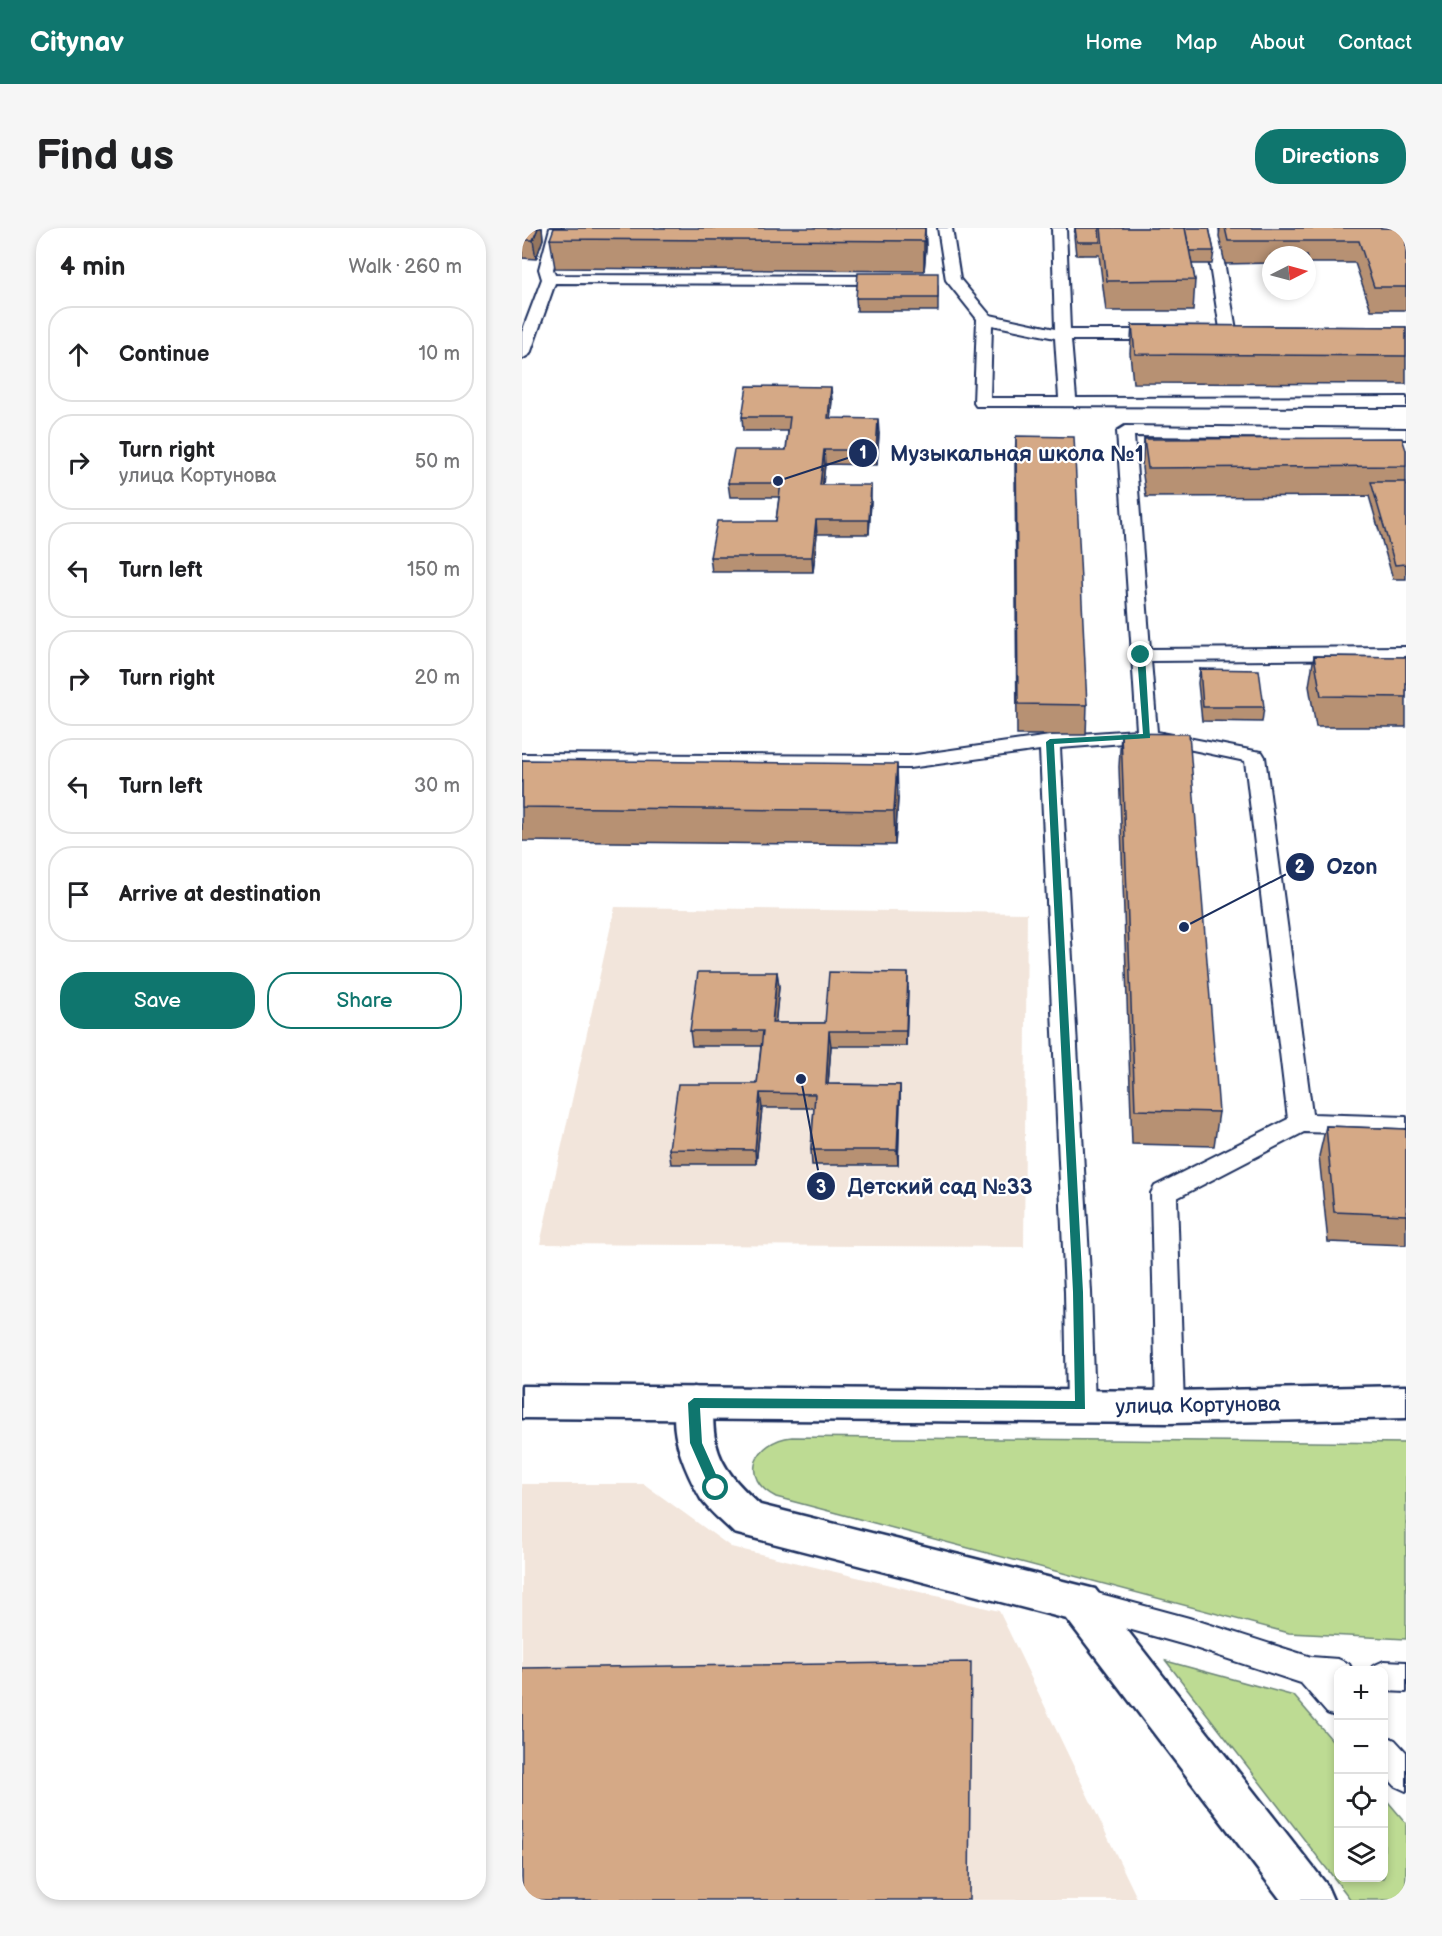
<!DOCTYPE html>
<meta charset="utf-8">
<style>
body{margin:0;font-family:"Balsamiq Sans",sans-serif;background:#f6f6f6;color:#202124}
.controls{position:absolute;right:18px;bottom:18px;display:grid;overflow:hidden;border-radius:12px;box-shadow:0 3px 9px #0003}
.controls button{width:54px;height:54px;display:grid;place-items:center;padding:0;border:0;border-bottom:2px solid #e0e0e0;background:#fff;color:#202124;font:30px sans-serif}
.compass{position:absolute;left:740px;top:18px;width:54px;height:54px;border-radius:50%;background:#fff;box-shadow:0 3px 9px #0003;rotate:84deg}
.stop{position:absolute;width:18px;height:18px;margin:-14px;border:4px solid #0f766e;border-radius:50%;background:#fff}
.stop.end{background:#0f766e;border-color:#fff;box-shadow:0 2px 6px #0008}
.list{margin:0;padding:0;list-style:none}
h2{display:flex;justify-content:space-between;align-items:center;height:78px;margin:0;padding:0 24px;font-size:26px}
h2 small{font-size:20px;font-weight:400;color:#757577}
.list li{display:grid;grid-template-columns:39px 1fr auto;gap:18px;align-items:center;box-sizing:border-box;height:96px;margin:0 12px 12px;padding:0 12px;border:2px solid #e0e0e0;border-radius:24px}
.list b{display:block;font-size:22px;white-space:nowrap}
.list p{margin:0;font-size:20px;white-space:nowrap;color:#757577}
.list em{font-size:20px;font-style:normal;color:#757577}
.actions{display:flex;gap:12px;padding:18px 24px}
.actions a{flex:1;padding:14px 0;border:2px solid #0f766e;border-radius:24px;text-align:center;font-size:21px;color:#0f766e}
.actions .main{background:#0f766e;color:#fff}
.icon{flex:none;width:33px;height:33px;fill:none;stroke:currentColor;stroke-width:2;stroke-linecap:round;stroke-linejoin:round}
.map{position:relative;flex:none;width:884px;height:1672px;overflow:hidden;border-radius:24px}
header{display:flex;align-items:center;gap:36px;box-sizing:border-box;height:84px;padding:0 30px;background:#0f766e;color:#fff}
header strong{font-size:28px}
nav{display:flex;gap:33px;margin-inline-start:auto;font-size:21px}
.intro{display:flex;align-items:center;justify-content:space-between;box-sizing:border-box;height:144px;padding:0 36px}
h1{margin:0;font-size:42px}
.button{padding:15px 27px;border-radius:24px;background:#0f766e;color:#fff;font-size:21px;font-weight:700}
main{display:flex;gap:36px;padding:0 36px}
aside{flex:1;background:#fff;border-radius:24px;box-shadow:0 3px 9px #0003}
.map>svg:first-child{display:block}
.built{fill:#f2e5db}
.green{fill:#bddb93;stroke:#6c8578;stroke-width:1.5}
.lines{fill:none;stroke-linecap:round;stroke-linejoin:round}
.service-casing{stroke:#1b2f5e;stroke-width:4}
.minor-casing{stroke:#1b2f5e;stroke-width:5}
.tertiary-casing{stroke:#1b2f5e;stroke-width:5}
.service{fill:#fff;fill-rule:evenodd}
.minor{fill:#fff;fill-rule:evenodd}
.tertiary{fill:#fff;fill-rule:evenodd}
.wall{fill:#b79173;stroke:#1b2f5e;stroke-width:1.5}
.shaded-wall{fill:#95765e;stroke:#1b2f5e;stroke-width:1.5}
.building{fill:#d5a986;stroke:#1b2f5e;stroke-width:1.5}
.route{fill:#0f766e}
.labels{text-anchor:middle;stroke-width:4.5;stroke-linejoin:round;paint-order:stroke}
.street-label{font-size:21px;fill:#1b2f5e;stroke:#fff}
.leader{fill:none;stroke:#1b2f5e;stroke-width:2}
.callout-dot{fill:#1b2f5e;stroke:#fff;stroke-width:2}
.mark-label{font-size:18px;text-anchor:middle;font-weight:bold;fill:#fff}
.callout-label{font-size:22px;text-anchor:middle;font-weight:bold;fill:#1b2f5e;stroke:#fff;stroke-width:4.5;stroke-linejoin:round;paint-order:stroke}
</style>
<header>
<strong>Citynav</strong>
<nav><a>Home</a><a>Map</a><a>About</a><a>Contact</a></nav>
</header>
<div class="intro"><h1>Find us</h1><a class="button">Directions</a></div>
<main>
<aside>
<h2>4 min<small>Walk · 260 m</small></h2>
<ul class="list">
<li><svg class="icon" aria-label="ahead" viewBox="0 0 24 24"><path d="M12 20V5M6 11l6-6 6 6"/></svg><div><b>Continue</b></div><em>10 m</em></li>
<li><svg class="icon" aria-label="right" viewBox="0 0 24 24"><path d="M7 20v-9h11M14 6l5 5-5 5"/></svg><div><b>Turn right</b><p>улица Кортунова</p></div><em>50 m</em></li>
<li><svg class="icon" aria-label="left" viewBox="0 0 24 24"><path d="M17 20v-9H6M10 6l-5 5 5 5"/></svg><div><b>Turn left</b></div><em>150 m</em></li>
<li><svg class="icon" aria-label="right" viewBox="0 0 24 24"><path d="M7 20v-9h11M14 6l5 5-5 5"/></svg><div><b>Turn right</b></div><em>20 m</em></li>
<li><svg class="icon" aria-label="left" viewBox="0 0 24 24"><path d="M17 20v-9H6M10 6l-5 5 5 5"/></svg><div><b>Turn left</b></div><em>30 m</em></li>
<li><svg class="icon" aria-label="arrive" viewBox="0 0 24 24"><path d="M6 21V4h12l-3 4 3 4H6"/></svg><div><b>Arrive at destination</b></div></li>
</ul>
<div class="actions"><a class="main">Save</a><a>Share</a></div>
</aside>
<div class="map">
<svg width="884" height="1672" viewBox="0 0 884 1672">
<rect width="100%" height="100%" fill="#fff"/>
<filter id="ink" filterUnits="userSpaceOnUse"><feTurbulence type="fractalNoise" baseFrequency=".0167" numOctaves="2"/><feDisplacementMap in="SourceGraphic" scale="12" xChannelSelector="R" yChannelSelector="G"/><feConvolveMatrix kernelMatrix="1 2 1 2 8 2 1 2 1" color-interpolation-filters="sRGB"/></filter>
<g filter="url(#ink)">
<!-- built -->
<path class="built" d="M93 679 505 685 502 1019 18 1016Z
M0 1256H122L209 1319 477 1383 616 1672H0Z"/>
<!-- green -->
<path class="green" d="M270 1209 884 1215V1411L767 1405 254 1269C216 1250 233 1213 270 1209Z
M644 1433 772 1468 816 1519V1650H862V1569L884 1595V1672H829Z"/>
<g class="lines">
<defs>
<path id="service" d="M28 0H42L31 41 33 47 366 48 373 52 366 56 33 55 8 126 0 131V104L20 51 17 41Z
M416 0H430L438 51 468 87 533 101 530 0H544L548 102H642L650 107 642 112H549L554 170 884 169V179L454 178 452 175 455 91 424 52ZM470 97 533 110 537 170H468Z
M682 0H696L715 107 712 110 707 112 699 107Z
M603 198 884 201V211L612 208 628 421 884 419V431L629 433 635 504 733 523 740 524 743 529 790 886 884 889V907L782 904 655 970 662 1179 658 1187 648 1191 638 1187 634 1179 629 965 633 958 766 891 723 533 628 513 538 520 569 1064 573 1178 569 1186 559 1190 549 1186 545 1178 543 1064 518 522 387 540 0 538V526L387 528 528 508 615 502 595 203Z
M560 1361 667 1390 789 1429 816 1431 827 1436 830 1442H816V1489L805 1485 779 1455 667 1418 549 1385 545 1375 549 1365Z
M862 1433 884 1434V1464L862 1463V1442H849L851 1438Z
M862 1507 873 1512 884 1524V1563L873 1558 862 1546Z"/>
<path id="minor" d="M172 1159 186 1163C194 1181 189 1197 194 1215 200 1242 219 1259 238 1277L573 1361 804 1656 811 1672H759L545 1391 212 1305C201 1294 187 1283 179 1271 162 1241 142 1196 158 1163Z"/>
<path id="tertiary" d="M0 1158 648 1163 884 1158V1190L648 1195 0 1190Z"/>
</defs>
<!-- service casing -->
<use href="#service" class="service-casing"/>
<!-- minor casing -->
<use href="#minor" class="minor-casing"/>
<!-- tertiary casing -->
<use href="#tertiary" class="tertiary-casing"/>
<!-- service -->
<use href="#service" class="service"/>
<!-- minor -->
<use href="#minor" class="minor"/>
<!-- tertiary -->
<use href="#tertiary" class="tertiary"/>
</g>
<!-- wall -->
<path class="wall" d="M0 0H20L21 11 14 31 0 30Z
M403 0 404 20 402 43 33 40 28 11Z
M553 0H687L692 23 690 36H670L673 52 671 83H584L577 27H554L552 8Z
M698 0H884V82H849L833 35H785V27H749V35L703 36 697 8Z
M416 58V83H335L334 70Z
M610 97 884 99V156L611 155 608 125Z
M310 172 308 190 357 205 355 237 303 236 301 257 349 272 347 306H295L291 344H190L188 329 254 293 257 269H208L206 255 264 222 266 203H221L220 189Z
M494 208 565 477 564 507H495L493 237Z
M622 211 884 222V351H871L847 268 624 269 620 240Z
M792 428 884 429V499H794L787 458Z
M678 441 742 479 740 494 680 493 676 455Z
M599 505 697 884 692 918 610 916 597 539Z
M0 532 376 570 373 617 0 613Z
M255 744 257 759 253 795H303L386 760 384 818H309L306 856 378 857V872L376 937H290L289 922 292 880H240L234 936H149L147 921 235 856 239 818H170L168 803Z
M804 898 884 901V1017L806 1014 797 928Z"/>
<!-- shaded-wall -->
<path class="shaded-wall" d="M16 0H20L21 11 14 31 11 12Z
M403 0 404 20 402 43V13Z
M309 159 310 172 307 204 306 190Z
M356 191 357 205 355 237 354 222Z
M302 222 303 236 299 271 298 257Z
M349 257V272L347 306V292Z
M294 292 295 306 291 344 290 329Z
M375 536 376 570 373 617 372 583Z
M255 744 257 759 252 809 250 795Z
M386 745V760L384 818V803Z
M307 803 309 818 305 871 304 856Z
M378 857V872L376 937 375 922Z
M238 865 240 880 234 936 233 922Z"/>
<!-- building -->
<path class="building" d="M0 0H16L11 12H0Z
M32 0H403L402 13 28 11Z
M553 0H577L578 14H555Z
M579 0H663L673 52 585 53Z
M663 0H687L692 23H668Z
M703 0H884V59H852L837 13H706Z
M336 45H416V70H334Z
M610 97 884 99V128L613 126Z
M225 158 309 159 306 190 356 191 354 222H302L298 257H349L347 292H294L290 329H188L195 293H254L259 255H206L212 222H264L268 189H220Z
M494 208 552 209 565 477 496 476Z
M880 210 884 222V238L626 240 622 211Z
M849 254H884V336L873 337Z
M792 428 884 429V469L799 468Z
M678 441 737 442 742 479H681Z
M599 505 667 506 697 884 613 882Z
M0 532 375 536 372 583 0 579Z
M176 744H255L250 795H303L307 744 386 745 384 803H307L304 856 378 857 375 922H289L293 866 238 865 233 922 147 921 156 856H235L241 803H168Z
M804 898 884 901V987L812 984Z
M449 1434 447 1672H0V1440Z"/>
</g>
<!-- route -->
<path class="route" d="M619 425 623 427 628 510 532 516 561 1064 563 1181 178 1180 180 1215 200 1260 194 1265 189 1263 168 1215 166 1175 172 1170 553 1173 551 1064 524 514 528 511 621 506 615 427Z"/>
<g class="labels">
<!-- street labels -->
<g class="street-label">
<text transform="translate(676 1177) rotate(-1)" y="7">улица Кортунова</text>
</g>
</g>
<!-- callouts -->
<path class="leader" d="M256 253L341 225M662 699L778 639M279 851L299 958"/>
<g class="callout-dot">
<circle cx="256" cy="253" r="6"/>
<circle cx="662" cy="699" r="6"/>
<circle cx="279" cy="851" r="6"/>
<circle cx="341" cy="225" r="15"/>
<circle cx="778" cy="639" r="15"/>
<circle cx="299" cy="958" r="15"/>
</g>
<g class="mark-label">
<text x="341" y="231">1</text>
<text x="778" y="645">2</text>
<text x="299" y="965">3</text>
</g>
<g class="callout-label">
<text x="495" y="233">Музыкальная школа №1</text>
<text x="830" y="646">Ozon</text>
<text x="418" y="966">Детский сад №33</text>
</g>
</svg>
<div class="controls">
<button>+</button>
<button>−</button>
<button><svg class="icon" aria-label="locate" viewBox="0 0 24 24"><circle cx="12" cy="12" r="6"/><path d="M12 2v4M12 18v4M2 12h4M18 12h4"/></svg></button>
<button><svg class="icon" aria-label="layers" viewBox="0 0 24 24"><path d="M12 4l9 5-9 5-9-5zM3 14l9 5 9-5"/></svg></button>
</div>
<svg class="compass" viewBox="-18 -18 36 36"><path d="M0-13l5 13h-10z" fill="#e53935"/><path d="M0 13l5-13h-10z" fill="#757577"/></svg>
<div class="stop" style="left:194px;top:1260px"></div>
<div class="stop end" style="left:619px;top:427px"></div>
</div>
</main>
